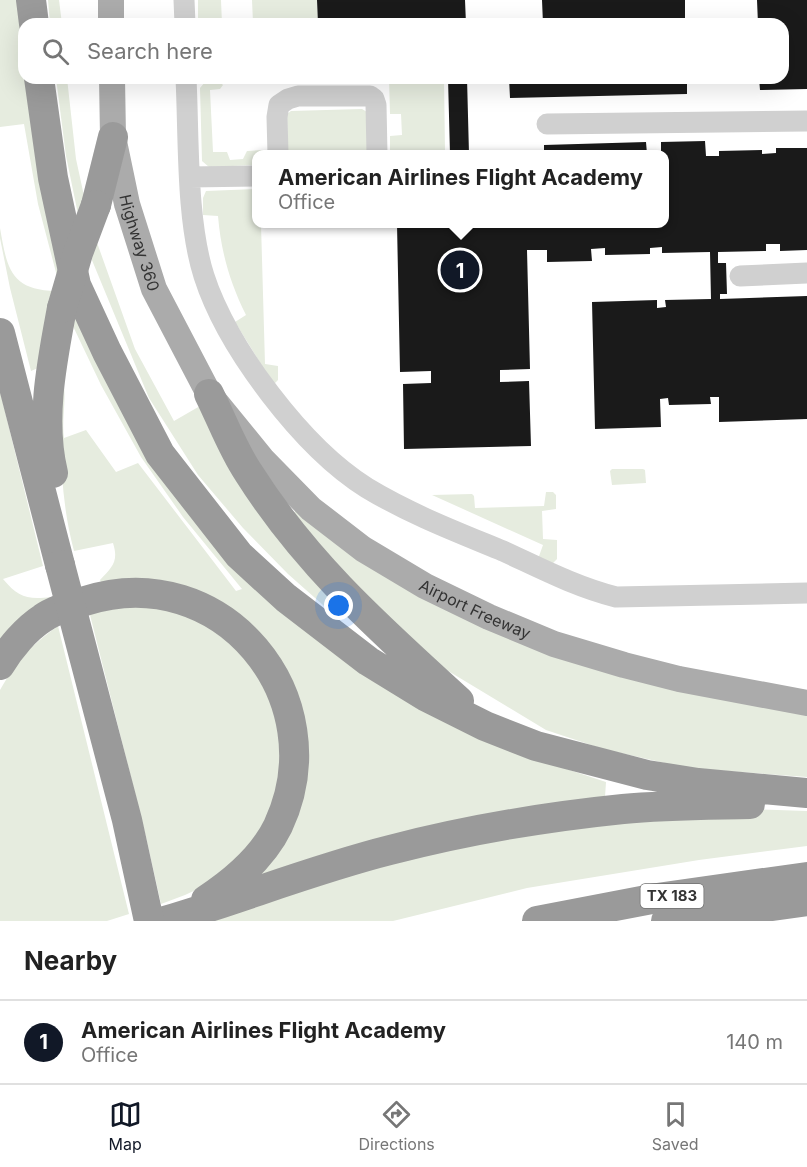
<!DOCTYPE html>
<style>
body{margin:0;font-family:Inter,sans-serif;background:#f6f6f6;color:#222}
.you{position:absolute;left:339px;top:606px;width:21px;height:21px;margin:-15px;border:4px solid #fff;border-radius:50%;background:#1a73e8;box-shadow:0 0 0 9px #1a73e833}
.badge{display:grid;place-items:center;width:39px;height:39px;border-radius:50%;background:#111827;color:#fff;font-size:20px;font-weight:700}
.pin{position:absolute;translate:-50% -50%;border:3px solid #fff;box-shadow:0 2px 6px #0006}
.popup{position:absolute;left:252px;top:150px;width:417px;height:78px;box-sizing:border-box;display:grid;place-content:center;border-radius:12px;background:#fff;filter:drop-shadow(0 2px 4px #0005);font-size:20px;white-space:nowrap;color:#767676}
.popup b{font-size:22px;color:#222}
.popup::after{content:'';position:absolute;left:50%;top:100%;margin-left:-12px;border:12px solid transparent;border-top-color:#fff}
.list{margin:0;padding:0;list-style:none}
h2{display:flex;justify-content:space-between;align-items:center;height:78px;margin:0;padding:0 24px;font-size:26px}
h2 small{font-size:20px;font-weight:400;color:#767676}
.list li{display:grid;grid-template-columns:39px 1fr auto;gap:18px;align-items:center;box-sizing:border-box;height:84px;padding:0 24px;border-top:2px solid #e0e0e0}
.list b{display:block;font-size:22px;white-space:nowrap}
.list p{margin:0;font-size:20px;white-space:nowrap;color:#767676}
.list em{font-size:20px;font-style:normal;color:#767676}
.icon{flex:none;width:33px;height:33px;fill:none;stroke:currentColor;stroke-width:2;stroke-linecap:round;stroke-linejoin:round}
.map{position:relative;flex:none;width:807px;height:921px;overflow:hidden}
.search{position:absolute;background:#fff;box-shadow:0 6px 24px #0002;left:18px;right:18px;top:18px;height:66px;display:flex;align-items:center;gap:15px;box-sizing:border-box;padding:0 21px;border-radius:18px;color:#767676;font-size:22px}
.sheet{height:162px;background:#fff}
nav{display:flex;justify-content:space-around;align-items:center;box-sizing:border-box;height:84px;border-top:2px solid #e0e0e0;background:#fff;font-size:16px;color:#767676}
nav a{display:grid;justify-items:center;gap:3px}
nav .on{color:#111827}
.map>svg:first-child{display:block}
.green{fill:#e6ecdf}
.building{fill:#1a1a1a}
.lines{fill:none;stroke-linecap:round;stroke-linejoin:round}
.minor{stroke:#d0d0d0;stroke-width:21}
.major{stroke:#ababab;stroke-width:26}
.highway{stroke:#9a9a9a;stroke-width:30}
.highway-bridge{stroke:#9a9a9a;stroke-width:30}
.labels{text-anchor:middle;stroke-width:6;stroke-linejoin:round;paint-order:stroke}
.shield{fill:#fff;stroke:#707070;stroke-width:1.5}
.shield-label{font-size:15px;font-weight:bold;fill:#333}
.street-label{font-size:16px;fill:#333;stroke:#fff}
</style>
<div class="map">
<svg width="807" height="921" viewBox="0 0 807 921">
<rect width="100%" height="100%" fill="#fff"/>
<!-- green -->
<path class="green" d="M0 0H19L24 44V78H29L53 218 58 280 38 204 24 124 0 127Z
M48 0H59L62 24H50Z
M198 0H221L222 24H198Z
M252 0H317L318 22 253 23Z
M56 78H67L76 159 86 205 79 219 66 156Z
M389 78H444L445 152 390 153V136L402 135 401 114H390Z
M205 82H220L223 85 220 89 210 90 213 152H227L230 160 243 159 247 151 263 150V154H256V165L209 167 202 161 200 88Z
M362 109 367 112 369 154H288L287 114 291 111Z
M256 189V224H261L265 364 278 366V380L275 383 272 382 235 322 246 315C230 283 221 252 218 216L203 215V198L206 191Z
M0 228C7 268 10 290 56 291L38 368 31 371 10 288 0 238Z
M95 237 135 349 174 421 200 406 341 604 332 613 288 574 243 528 198 475 149 398 89 253Z
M75 305 267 594 512 751 606 782 605 797 249 881 301 785 237 618 103 587 100 580C112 567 119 562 113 543L74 551C58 491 61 438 62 377 68 396 61 418 64 438L86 430 116 472 138 463 236 591 242 589 183 517 141 457 101 385 71 322Z
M0 391 43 566 3 579C18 597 27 600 51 597L0 649Z
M612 469H643L645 470 646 483 612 485 610 471Z
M546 492H553L556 495V509L542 511 543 539 557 540V559L552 564 538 559 543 545 432 495 472 494 474 496 475 508 544 506Z
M296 510 453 612 807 715V777L687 768 603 749 546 730 435 663 358 595 292 515Z
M152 604 203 622 249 659 278 715 281 783 260 837 215 881 185 895 161 904 146 837 89 611Z
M58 626 129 914 107 921H0V690C18 659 29 647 58 626Z
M743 809 807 811V846L699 860 527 888 393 921H200L282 891 547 825Z"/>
<!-- building -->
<path class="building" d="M317 0H465L466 24H447V18L390 19V24H318Z
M542 0H685V24H543Z
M757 0H807V89L760 90 759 78H783V24H758Z
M448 78H467L469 154H450Z
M509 78H687V94L510 98Z
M705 141 706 156H719V151L762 150V154L776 153V148H807V250L780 251V244H766V251L718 252V263H726L727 294H720V299L807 296V419L719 422V397H710L711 404 669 405 668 398 660 399 661 427 595 429 592 302 657 300V308L666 307 665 300 711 299 710 252 662 253V247L650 248V254L605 255V248L591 249 592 261 547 262V250H527L530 369 500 370V382L529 381 531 446 404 449 403 384 431 383V371L400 372 397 224H664V154H661V142Z
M646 142 647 154H544V145Z"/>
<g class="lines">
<!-- minor -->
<path class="minor" d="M184 0 185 24
M186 78C189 138 186 220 204 276 227 348 303 448 367 488 410 514 457 532 503 551 540 568 576 587 616 597L807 593
M547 124 807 121
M278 154 277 117 279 105 288 99 298 96H370L374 99 376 105 377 154
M190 177 256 176
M740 276 807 273"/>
<!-- major -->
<g class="major">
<path d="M111 0V24"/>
<path id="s1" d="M112 78 113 137 127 204 154 289 209 394 262 459 311 509 363 549 425 586 489 617 554 644 624 665 679 679 807 703"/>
</g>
<!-- highway -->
<path class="highway" d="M31 0 34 24
M39 78 53 178 76 285 107 352 160 454 239 555 286 598 368 661 425 696 485 726 536 746 647 775 698 783 807 793
M96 205 113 137
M0 333 60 565
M209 394C222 420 232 448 248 472 306 564 380 629 459 701
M53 473C40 419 52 362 62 308
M0 665C10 648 26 629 43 618 54 610 71 605 85 601 221 557 338 698 278 826 263 857 235 881 206 900
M165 921C240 899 314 869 390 850 467 830 544 817 623 809 665 805 708 805 750 804
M537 921 657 898 807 877
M666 921 807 901"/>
<!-- highway-bridge -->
<path class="highway-bridge" d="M62 308 78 253 96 205
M60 565 127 820 149 921"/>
</g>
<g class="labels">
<!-- shield labels -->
<rect class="shield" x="640.5" y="884" width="63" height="24" rx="4.5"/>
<g class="shield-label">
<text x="672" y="901">TX 183</text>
</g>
<!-- street labels -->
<g class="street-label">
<text dy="6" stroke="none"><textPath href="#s1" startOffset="168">Highway 360</textPath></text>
<text dy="6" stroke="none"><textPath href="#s1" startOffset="682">Airport Freeway</textPath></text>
</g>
</g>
</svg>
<div class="you"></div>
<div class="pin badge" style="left:460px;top:270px">1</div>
<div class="popup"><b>American Airlines Flight Academy</b>Office</div>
<div class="search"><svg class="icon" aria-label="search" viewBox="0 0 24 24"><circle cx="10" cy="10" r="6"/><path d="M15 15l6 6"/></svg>Search here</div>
</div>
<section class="sheet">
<h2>Nearby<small></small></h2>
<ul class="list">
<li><span class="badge">1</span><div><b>American Airlines Flight Academy</b><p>Office</p></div><em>140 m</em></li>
</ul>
</section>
<nav>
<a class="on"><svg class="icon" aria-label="map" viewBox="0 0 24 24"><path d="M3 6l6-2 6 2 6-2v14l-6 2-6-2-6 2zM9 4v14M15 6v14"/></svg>Map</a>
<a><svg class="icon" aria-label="directions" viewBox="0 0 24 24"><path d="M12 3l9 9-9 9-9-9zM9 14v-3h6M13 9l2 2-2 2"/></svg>Directions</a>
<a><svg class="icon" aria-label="saved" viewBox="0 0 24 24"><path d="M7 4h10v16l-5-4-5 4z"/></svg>Saved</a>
</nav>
